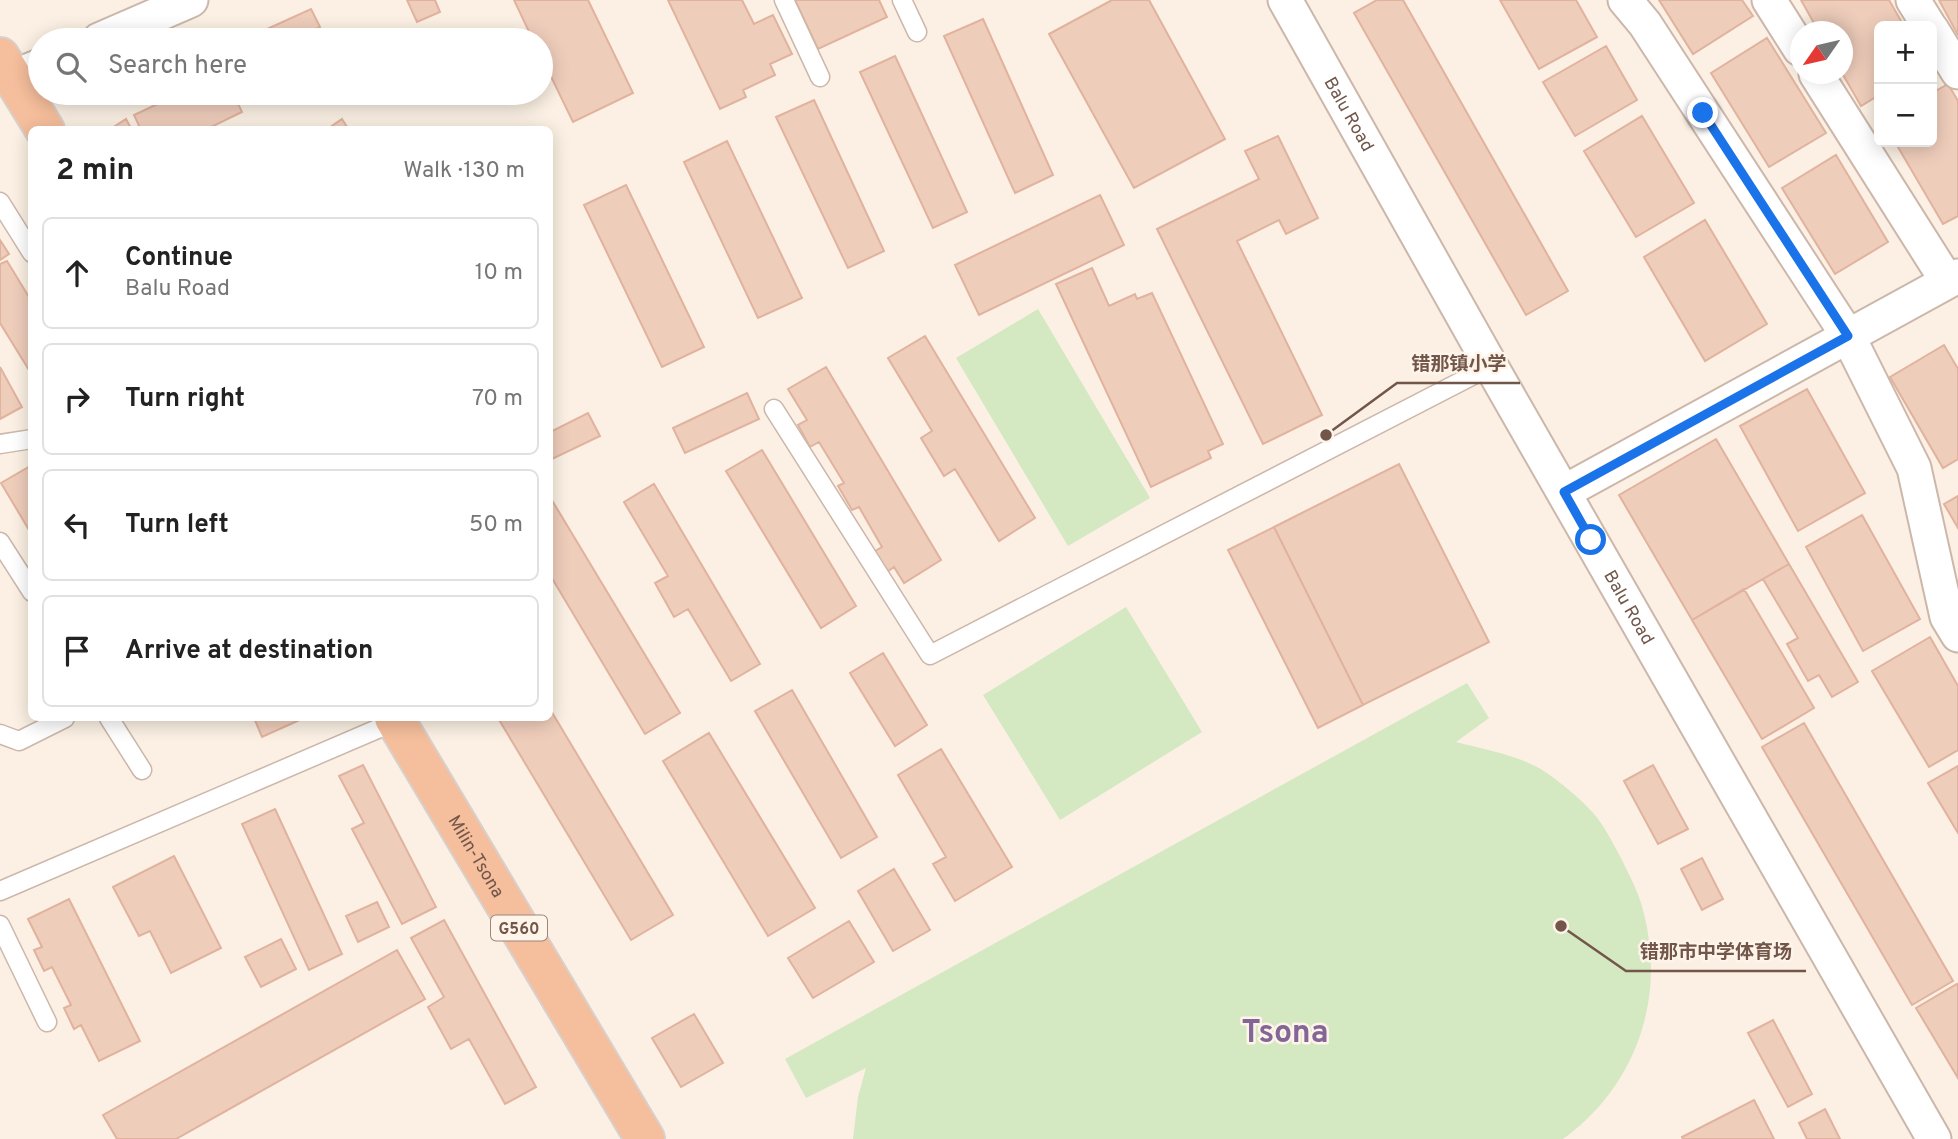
<!DOCTYPE html>
<meta charset="utf-8">
<style>
body{margin:0;font-family:Overpass,"Noto Sans SC",sans-serif;background:#f6f6f6;color:#222}
.controls{position:absolute;right:21px;top:21px;display:grid;overflow:hidden;border-radius:10px;box-shadow:0 4px 18px #0003}
.controls button{width:63px;height:63px;display:grid;place-items:center;padding:0;border:0;border-bottom:2px solid #e0e0e0;background:#fff;color:#222;font:35px sans-serif}
.compass{position:absolute;left:1790px;top:21px;width:63px;height:63px;border-radius:50%;background:#fff;box-shadow:0 4px 18px #0003;rotate:236deg}
.stop{position:absolute;width:21px;height:21px;margin:-16px;border:5px solid #1a73e8;border-radius:50%;background:#fff}
.stop.end{background:#1a73e8;border-color:#fff;box-shadow:0 2px 7px #0008}
.list{margin:0;padding:0;list-style:none}
h2{display:flex;justify-content:space-between;align-items:center;height:91px;margin:0;padding:0 28px;font-size:30px}
h2 small{font-size:23px;font-weight:400;color:#767676}
.list li{display:grid;grid-template-columns:46px 1fr auto;gap:21px;align-items:center;box-sizing:border-box;height:112px;margin:0 14px 14px;padding:0 14px;border:2px solid #e0e0e0;border-radius:10px}
.list b{display:block;font-size:26px;white-space:nowrap}
.list p{margin:0;font-size:23px;white-space:nowrap;color:#767676}
.list em{font-size:23px;font-style:normal;color:#767676}
.icon{flex:none;width:38px;height:38px;fill:none;stroke:currentColor;stroke-width:2;stroke-linecap:round;stroke-linejoin:round}
.map{position:relative;flex:none;width:1958px;height:1139px;overflow:hidden}
.search{position:absolute;background:#fff;box-shadow:0 4px 18px #0003;left:28px;top:28px;width:525px;height:77px;display:flex;align-items:center;gap:18px;box-sizing:border-box;padding:0 24px;border-radius:38px;color:#767676;font-size:26px}
.panel{position:absolute;background:#fff;box-shadow:0 4px 18px #0003;left:28px;top:126px;width:525px;height:595px;border-radius:10px}
.map>svg:first-child{display:block}
.green{fill:#d4e8c2}
.building{fill:#efcdbb;stroke:#e1b29d;stroke-width:2}
.lines{fill:none;stroke-linecap:round;stroke-linejoin:round}
.service-casing{stroke:#ccb7aa;stroke-width:21}
.minor-casing{stroke:#ccb7aa;stroke-width:37}
.trunk-casing{stroke:#d8d0cc;stroke-width:42}
.service{stroke:#fff;stroke-width:18}
.minor{stroke:#fff;stroke-width:33}
.trunk{stroke:#f5be9c;stroke-width:38}
.route{stroke:#1a73e8;stroke-width:9}
.labels{text-anchor:middle;stroke-width:5;stroke-linejoin:round;paint-order:stroke}
.shield{fill:#fef4e9;stroke:#9c857a;stroke-width:2}
.shield-label{font-size:16px;font-weight:bold;fill:#72564a}
.street-label{font-size:18px;fill:#72564a;stroke:#fef4e9}
.town-label{font-size:32px;font-weight:bold;fill:#826695;stroke:#fef4e9}
.leader{fill:none;stroke:#72564a;stroke-width:2.5}
.callout-dot{fill:#72564a;stroke:#fef4e9;stroke-width:2.5}
.callout-label{font-size:19px;text-anchor:middle;font-weight:bold;fill:#72564a;stroke:#fef4e9;stroke-width:5;stroke-linejoin:round;paint-order:stroke}
</style>
<div class="map">
<svg width="1958" height="1139" viewBox="0 0 1958 1139">
<rect width="100%" height="100%" fill="#fbf0e3"/>
<!-- green -->
<path class="green" d="M1038 309 1150 498 1068 546 956 358Z
M1126 607 1202 732 1060 820 983 695Z
M1467 683 1489 718 1456 742C1483 749 1512 754 1537 767 1554 776 1582 800 1594 814 1605 827 1614 845 1622 860 1630 877 1640 895 1644 914 1666 1000 1635 1087 1563 1139H853L858 1097 866 1068 806 1098 785 1059Z"/>
<!-- building -->
<path class="building" d="M407 0H435L440 12 417 22Z
M514 0H588L633 93 573 122 541 56V40H533Z
M668 0H742L754 24 773 15 792 54 770 64 775 75 743 90 746 97 720 109Z
M795 0H879L887 17 818 49Z
M1112 0H1149L1225 139 1134 188 1049 34Z
M1377 0H1403L1568 291 1526 315 1354 13Z
M1500 0H1576L1597 37 1539 69Z
M1659 0H1742L1753 16 1693 54Z
M1801 0H1889L1904 26H1879V95L1861 106 1842 73V32H1819Z
M1939 0H1958V35Z
M311 9 320 27 291 40H272L267 29Z
M983 19 1053 175 1015 193 944 36Z
M1767 38 1826 133 1769 167 1711 73Z
M1606 46 1637 100 1575 136 1543 82Z
M895 56 967 212 933 228 860 72Z
M1948 84 1958 101V216L1943 224 1895 142H1932V93Z
M181 93H233L242 112 205 130H141L134 115Z
M814 100 884 251 848 268 776 117Z
M1642 116 1694 203 1636 237 1584 151Z
M126 119 132 130H109Z
M342 119 349 130H326Z
M1278 136 1318 218 1286 234 1279 220 1237 241 1322 415 1263 444 1157 229 1259 179 1245 151Z
M727 141 802 298 758 318 684 162Z
M1836 155 1888 242 1835 274 1782 188Z
M626 185 704 347 662 367 584 205Z
M1100 195 1124 245 979 315 955 265Z
M1705 220 1767 324 1705 361 1644 257Z
M0 240 9 254 0 260Z
M7 261 32 302V375L0 323V264Z
M1092 268 1109 306 1135 294 1137 299 1152 293 1223 444 1208 451 1211 458 1151 487 1056 284Z
M925 336 1035 518 999 541 955 469 944 476 921 438 932 431 888 358Z
M1944 345 1958 369V459L1943 468 1890 377Z
M0 367 22 407 0 419Z
M826 367 941 560 904 583 894 567 887 572 875 551 882 547 859 507 852 510 838 486 844 483 819 442 810 447 798 425 807 420 788 389Z
M1807 389 1865 493 1798 531 1740 426Z
M747 393 759 419 685 453 673 428Z
M588 413 600 436 550 460V432Z
M1716 439 1789 564 1692 620 1619 495Z
M762 450 856 606 821 628 726 471Z
M1399 464 1489 642 1363 705 1274 527Z
M32 465V535L1 483Z
M654 484 760 664 731 681 688 609 674 617 655 583 668 576 624 502Z
M1958 496V528L1944 504Z
M553 502 680 713 645 734 550 575V503Z
M1862 515 1920 619 1863 651 1806 547Z
M1274 527 1363 705 1318 728 1228 550Z
M1789 564 1858 682 1832 697 1819 675 1808 681 1787 644 1798 638 1763 579Z
M1744 589 1814 708 1762 739 1692 620Z
M1930 637 1958 686V750L1929 767 1872 671Z
M883 653 927 725 895 746 850 673Z
M792 690 877 837 841 858 755 711Z
M550 709 673 915 631 940 498 718H550Z
M254 718H304L262 737Z
M1804 723 1953 981 1912 1005 1762 747Z
M709 733 815 908 768 936 663 761Z
M941 749 1012 867 955 901 933 864 946 857 898 775Z
M363 765 436 907 402 924 352 829 364 823 339 776Z
M1653 765 1688 829 1658 844 1624 781Z
M1958 766V833L1928 783Z
M275 809 342 954 309 970 242 824Z
M174 856 221 948 171 973 150 931 139 936 113 887Z
M1702 858 1723 899 1702 910 1681 869Z
M894 869 930 930 893 951 858 891Z
M69 899 140 1041 99 1061 81 1025 74 1029 64 1008 71 1005 52 967 44 971 34 950 42 947 28 919Z
M377 902 389 927 358 942 346 916Z
M444 920 536 1087 505 1104 469 1039 451 1049 428 1007 444 997 411 938Z
M849 921 874 962 813 998 788 958Z
M281 939 296 969 261 987 245 957Z
M397 950 425 999 176 1139H117L103 1115Z
M1957 984 1958 986V1078L1916 1008Z
M694 1014 723 1063 681 1087 652 1038Z
M1773 1020 1812 1094 1788 1107 1748 1033Z
M1754 1100 1774 1139H1683L1682 1137Z
M1825 1109 1840 1139H1807L1799 1123Z"/>
<g class="lines">
<defs>
<path id="service" d="M784 0 820 77
M902 0 917 32
M0 202 32 253
M774 409 930 655 1491 366
M0 444 32 439
M0 542 32 592
M109 718 142 770
M0 734 19 741 65 718
M0 891 396 721
M0 925 47 1022"/>
<g id="minor">
<path id="s1" d="M1285 0 1491 366 1934 1139"/>
<path d="M1625 0 1645 24 1848 336 1914 468 1947 617 1958 635"/>
<path d="M1769 0 1800 49"/>
<path d="M1913 0 1929 26"/>
<path d="M1932 30 1958 72"/>
<path d="M99 40 191 0"/>
<path d="M1816 74 1947 281"/>
<path d="M13 77 40 66"/>
<path d="M1564 492 1958 276"/>
</g>
<g id="trunk">
<path d="M0 57 45 130"/>
<path id="s2" d="M394 718 645 1139"/>
</g>
</defs>
<!-- service casing -->
<use href="#service" class="service-casing"/>
<!-- minor casing -->
<use href="#minor" class="minor-casing"/>
<!-- trunk casing -->
<use href="#trunk" class="trunk-casing"/>
<!-- service -->
<use href="#service" class="service"/>
<!-- minor -->
<use href="#minor" class="minor"/>
<!-- trunk -->
<use href="#trunk" class="trunk"/>
</g>
<g class="lines">
<!-- route -->
<path class="route" d="M1591 540 1564 492 1848 336 1703 113"/>
</g>
<g class="labels">
<!-- shield labels -->
<rect class="shield" x="491" y="915.5" width="56" height="25" rx="5"/>
<g class="shield-label">
<text x="519" y="934">G560</text>
</g>
<!-- street labels -->
<g class="street-label">
<text dy="6" stroke="none"><textPath href="#s1" startOffset="131">Balu Road</textPath></text>
<text dy="6" stroke="none"><textPath href="#s1" startOffset="698">Balu Road</textPath></text>
<text dy="6" stroke="none"><textPath href="#s2" startOffset="161">Milin-Tsona</textPath></text>
</g>
<!-- town labels -->
<g class="town-label">
<text x="1285" y="1042">Tsona</text>
</g>
</g>
<!-- callouts -->
<path class="leader" d="M1326 435L1397 383H1520M1561 926L1626 971H1806"/>
<g class="callout-dot">
<circle cx="1326" cy="435" r="7"/>
<circle cx="1561" cy="926" r="7"/>
</g>
<g class="callout-label">
<text x="1459" y="370">错那镇小学</text>
<text x="1716" y="958">错那市中学体育场</text>
</g>
</svg>
<div class="controls">
<button>+</button>
<button>−</button>
</div>
<svg class="compass" viewBox="-18 -18 36 36"><path d="M0-13l5 13h-10z" fill="#e53935"/><path d="M0 13l5-13h-10z" fill="#767676"/></svg>
<div class="stop" style="left:1591px;top:540px"></div>
<div class="stop end" style="left:1703px;top:113px"></div>
<div class="search"><svg class="icon" aria-label="search" viewBox="0 0 24 24"><circle cx="10" cy="10" r="6"/><path d="M15 15l6 6"/></svg>Search here</div>
<section class="panel">
<h2>2 min<small>Walk · 130 m</small></h2>
<ul class="list">
<li><svg class="icon" aria-label="ahead" viewBox="0 0 24 24"><path d="M12 20V5M6 11l6-6 6 6"/></svg><div><b>Continue</b><p>Balu Road</p></div><em>10 m</em></li>
<li><svg class="icon" aria-label="right" viewBox="0 0 24 24"><path d="M7 20v-9h11M14 6l5 5-5 5"/></svg><div><b>Turn right</b></div><em>70 m</em></li>
<li><svg class="icon" aria-label="left" viewBox="0 0 24 24"><path d="M17 20v-9H6M10 6l-5 5 5 5"/></svg><div><b>Turn left</b></div><em>50 m</em></li>
<li><svg class="icon" aria-label="arrive" viewBox="0 0 24 24"><path d="M6 21V4h12l-3 4 3 4H6"/></svg><div><b>Arrive at destination</b></div></li>
</ul>
</section>
</div>
